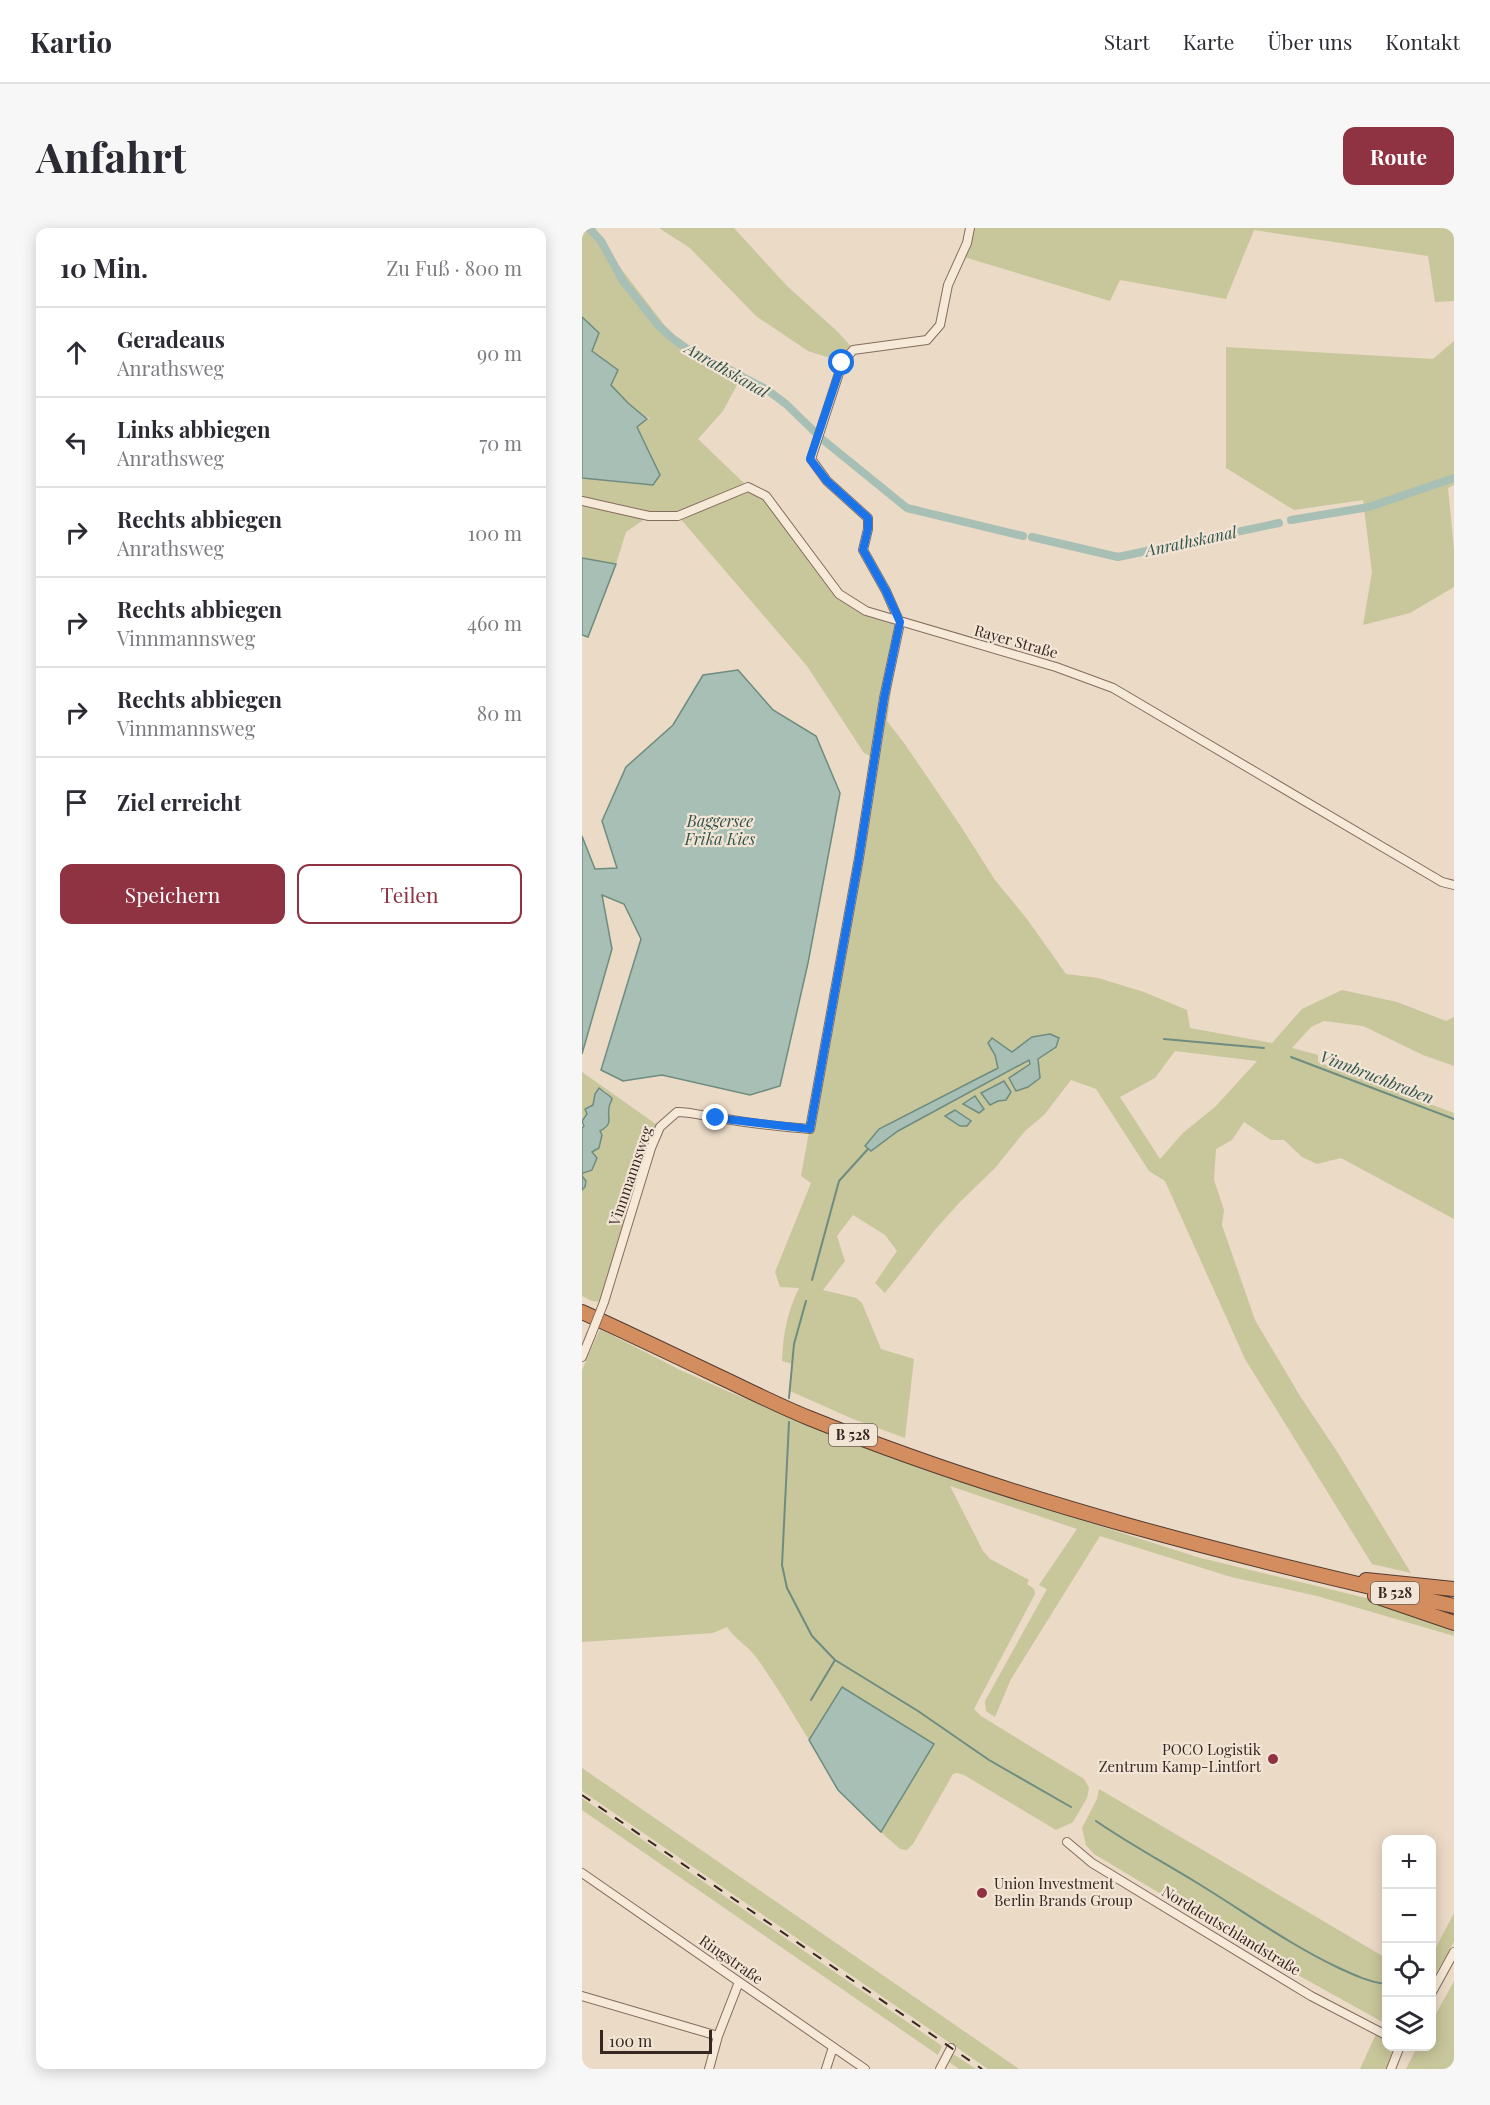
<!DOCTYPE html>
<html lang="de">
<meta charset="utf-8">
<style>
body{margin:0;font-family:"Playfair Display",serif;background:#f7f7f7;color:#2b2b33}
.controls{position:absolute;right:18px;bottom:18px;display:grid;overflow:hidden;border-radius:12px;box-shadow:0 3px 15px #0003}
.controls button{width:54px;height:54px;display:grid;place-items:center;padding:0;border:0;border-bottom:2px solid #e1e1e2;background:#fff;color:#2b2b33;font:30px sans-serif}
.scale{position:absolute;left:18px;bottom:15px;width:112px;box-sizing:border-box;padding-left:6px;border:3px solid #362720;border-top:0;font-size:16px;line-height:21px;white-space:nowrap;color:#362720;-webkit-text-stroke:4px #f3e5d5;paint-order:stroke}
.stop{position:absolute;width:18px;height:18px;margin:-14px;border:4px solid #1a73e8;border-radius:50%;background:#fff}
.stop.end{background:#1a73e8;border-color:#fff;box-shadow:0 2px 6px #0008}
.list{margin:0;padding:0;list-style:none}
h2{display:flex;justify-content:space-between;align-items:center;height:78px;margin:0;padding:0 24px;font-size:26px}
h2 small{font-size:20px;font-weight:400;color:#7c7c81}
.list li{display:grid;grid-template-columns:39px 1fr auto;gap:18px;align-items:center;box-sizing:border-box;height:90px;padding:0 24px;border-top:2px solid #e1e1e2}
.list b{display:block;font-size:22px;white-space:nowrap}
.list p{margin:0;font-size:20px;white-space:nowrap;color:#7c7c81}
.list em{font-size:20px;font-style:normal;color:#7c7c81}
.actions{display:flex;gap:12px;padding:18px 24px}
.actions a{flex:1;padding:14px 0;border:2px solid #8f3241;border-radius:12px;text-align:center;font-size:21px;color:#8f3241}
.actions .main{background:#8f3241;color:#fff}
.icon{flex:none;width:33px;height:33px;fill:none;stroke:currentColor;stroke-width:2;stroke-linecap:round;stroke-linejoin:round}
.map{position:relative;flex:none;width:872px;height:1841px;overflow:hidden;border-radius:12px}
header{display:flex;align-items:center;gap:36px;box-sizing:border-box;height:84px;padding:0 30px;background:#fff;border-bottom:2px solid #e1e1e2}
header strong{font-size:28px}
nav{display:flex;gap:33px;margin-inline-start:auto;font-size:21px}
.intro{display:flex;align-items:center;justify-content:space-between;box-sizing:border-box;height:144px;padding:0 36px}
h1{margin:0;font-size:42px}
.button{padding:15px 27px;border-radius:12px;background:#8f3241;color:#fff;font-size:21px;font-weight:700}
main{display:flex;gap:36px;padding:0 36px}
aside{flex:1;background:#fff;border-radius:12px;box-shadow:0 3px 15px #0003}
.map>svg:first-child{display:block}
.green{fill:#c8c69b;fill-rule:evenodd}
.water{fill:#a7bfb4;stroke:#6e8c80;stroke-width:1.5}
.lines{fill:none;stroke-linecap:round;stroke-linejoin:round}
.stream{stroke:#6e8c80;stroke-width:2}
.canal{stroke:#a7bfb4;stroke-width:8}
.street-casing{stroke:#846c5d;stroke-width:10}
.highway-casing{stroke:#533b31;stroke-width:16}
.street{stroke:#f6e9d8;stroke-width:8}
.highway{stroke:#d38d5e;stroke-width:14}
.rail{stroke:#362720;stroke-width:2;stroke-dasharray:10 10;stroke-linecap:butt}
.street-bridge-casing{stroke:#846c5d;stroke-width:10;stroke-linecap:butt}
.street-bridge{stroke:#f6e9d8;stroke-width:8}
.route{stroke:#1a73e8;stroke-width:8}
.poi-dot{fill:#8f3241;stroke:#f3e5d5;stroke-width:2}
.labels{text-anchor:middle;stroke-width:4.5;stroke-linejoin:round;paint-order:stroke}
.shield{fill:#f3e5d5;stroke:#6f6056;stroke-width:1.5}
.shield-label{font-size:14px;font-weight:bold;fill:#362720}
.street-label{font-size:15px;fill:#362720;stroke:#f3e5d5}
.poi-label{font-size:15px;fill:#362720;stroke:#f3e5d5;text-anchor:end}
.water-label{font-size:16px;font-style:italic;fill:#30544c;stroke:#f3e5d5}
</style>
<header>
<strong>Kartio</strong>
<nav><a>Start</a><a>Karte</a><a>Über uns</a><a>Kontakt</a></nav>
</header>
<div class="intro"><h1>Anfahrt</h1><a class="button">Route</a></div>
<main>
<aside>
<h2>10 Min.<small>Zu Fuß · 800 m</small></h2>
<ul class="list">
<li><svg class="icon" aria-label="ahead" viewBox="0 0 24 24"><path d="M12 20V5M6 11l6-6 6 6"/></svg><div><b>Geradeaus</b><p>Anrathsweg</p></div><em>90 m</em></li>
<li><svg class="icon" aria-label="left" viewBox="0 0 24 24"><path d="M17 20v-9H6M10 6l-5 5 5 5"/></svg><div><b>Links abbiegen</b><p>Anrathsweg</p></div><em>70 m</em></li>
<li><svg class="icon" aria-label="right" viewBox="0 0 24 24"><path d="M7 20v-9h11M14 6l5 5-5 5"/></svg><div><b>Rechts abbiegen</b><p>Anrathsweg</p></div><em>100 m</em></li>
<li><svg class="icon" aria-label="right" viewBox="0 0 24 24"><path d="M7 20v-9h11M14 6l5 5-5 5"/></svg><div><b>Rechts abbiegen</b><p>Vinnmannsweg</p></div><em>460 m</em></li>
<li><svg class="icon" aria-label="right" viewBox="0 0 24 24"><path d="M7 20v-9h11M14 6l5 5-5 5"/></svg><div><b>Rechts abbiegen</b><p>Vinnmannsweg</p></div><em>80 m</em></li>
<li><svg class="icon" aria-label="arrive" viewBox="0 0 24 24"><path d="M6 21V4h12l-3 4 3 4H6"/></svg><div><b>Ziel erreicht</b></div></li>
</ul>
<div class="actions"><a class="main">Speichern</a><a>Teilen</a></div>
</aside>
<div class="map">
<svg width="872" height="1841" viewBox="0 0 872 1841">
<rect width="100%" height="100%" fill="#ebdac6"/>
<!-- green -->
<path class="green" d="M0 0H14L11 4 93 111 162 144 141 183 116 211 166 259 184 268 257 366 284 383 318 395 305 493 322 515 378 597 413 652 445 691 484 746 516 750 562 764 605 782 608 800 690 815 720 781 760 762 815 774 864 793 872 789V838L841 827 781 798 742 793 729 799 710 820 736 827V834L872 885V991L759 930 735 936 720 929 702 912H689L662 894 650 912 634 921 632 952 642 982 640 997 673 1092 718 1168 756 1225 829 1345 790 1336 663 1131 583 953 567 943 514 861 489 852 462 887 443 903 413 940 377 975 352 1003 303 1065 293 1055 315 1023 303 1007 271 987 255 1008 263 1033 241 1062 274 1070 280 1075 299 1121 332 1131 323 1210 271 1191 208 1163 210 1136 200 1133C201 1107 205 1084 217 1060L198 1059 193 1044 229 955 219 948 277 630 292 533 296 532 282 525 225 438 96 288H67L44 304 34 336 0 330V250L70 257 69 226 55 199 68 190C58 189 47 176 40 169 20 147 4 117 0 87 0 62 0 27 0 0ZM593 823 675 833 634 878 601 905 578 931 538 869 573 850Z
M77 0H152L205 58 256 104 273 123 264 135 226 123 174 88 108 20Z
M388 0H872V73L853 74 846 28 672 2 644 71 538 52 528 73 382 29Z
M872 113V257L866 260 872 321V359L828 385 781 397 790 344 781 272 712 282 644 240V119L851 131Z
M0 844 78 899 22 1074 10 1073 0 1068V962L3 959 0 948 2 945 11 942 15 930 10 924 26 878 28 869 22 862 13 866 11 877 0 893Z
M18 1101 98 1142 152 1166 255 1208 368 1250 615 1329 788 1371 872 1400V1408L735 1368 649 1349 518 1308 429 1451 413 1489 404 1483 403 1473 465 1361 457 1357 495 1301 368 1258 401 1323 408 1331 447 1352 445 1356 452 1361 453 1366 392 1481 399 1488 502 1551 507 1560 505 1570 491 1594 474 1602 382 1547 375 1545 371 1546 331 1616 325 1622 318 1621 299 1604 351 1515 260 1459 227 1512C210 1484 193 1455 174 1429 165 1417 152 1410 145 1399L131 1405 0 1414V1142Z
M0 1540 437 1841H406L0 1563Z
M517 1561 804 1730V1796L698 1737 512 1626 504 1617 500 1600 515 1571Z
M0 1570 360 1818 356 1827 0 1582Z
M872 1685V1714L850 1752V1727Z
M872 1753V1841H824L835 1819 850 1818V1793Z
M794 1806 804 1813V1818L812 1820 804 1841H778Z
M371 1826 394 1841H377L367 1834Z"/>
<!-- water -->
<path class="water" d="M0 89 17 105 10 123 36 142 29 157 46 175 65 191 55 199 78 247 71 257 0 250Z
M0 330 34 336 6 409 0 407Z
M156 442 191 482 234 508 258 565 226 735 198 858 168 867 80 847 41 853 19 842 59 711 42 676 20 667 30 721 0 826V608L13 641 35 640 20 593 44 539 91 497 121 447Z
M468 806 477 810 474 819 456 831 458 850 446 859 434 863 427 850 448 836 447 832 316 903 289 923 283 918 297 901 416 840 413 827 406 815 410 810 430 824 450 809Z
M422 853 429 864 424 872 416 873 408 877 399 865Z
M17 860 30 870C30 873 27 876 27 880 25 892 32 895 18 903L20 907 17 920 10 924 15 930 10 942 1 945 0 948 4 953 3 959 0 962V900L2 898 0 893 5 886 3 881 11 877 13 866Z
M393 868 402 881 397 885 381 876Z
M373 882 389 893 385 898H378L363 888Z
M260 1459 352 1516 299 1604 256 1562 227 1512Z"/>
<g class="lines">
<!-- stream -->
<path class="stream" d="M582 811 682 820
M709 829 872 891
M230 1052 257 953 286 921
M207 1170 212 1116 224 1073
M207 1194 200 1337 205 1360 230 1408 253 1432 336 1483 407 1532 489 1579
M229 1472 253 1432
M514 1593C546 1615 579 1633 612 1653 660 1682 706 1716 757 1740 772 1747 787 1754 804 1756"/>
<!-- canal -->
<path class="canal" d="M7 0 19 13 41 53 76 97 90 110 104 120 184 161 204 176 240 211 325 280 441 308
M709 292 787 279 872 250
M450 309 536 329 697 295"/>
<defs>
<path id="street" d="M0 273 67 288H96L166 259 184 268 257 366 284 383 474 439 531 460 860 654 872 657
M318 395 304 363 281 322 286 301V290L245 253 229 231 260 136 271 122 345 112 358 97 366 57 385 15 388 0
M22 1074 69 920 78 899 95 884C109 884 122 888 137 890 167 895 197 899 228 901L277 630 302 470 318 395
M0 1129 9 1107
M485 1614 510 1635 729 1768 804 1807
M0 1645 283 1841
M850 1764 872 1724
M0 1768 136 1808
M127 1841 136 1808 157 1754
M244 1841 251 1819
M358 1841 369 1820
M809 1841 818 1818"/>
<path id="highway" d="M0 1084C46 1105 92 1127 138 1149 168 1163 197 1178 227 1190 435 1274 653 1329 872 1378
M784 1352 872 1361
M793 1368 872 1395"/>
</defs>
<!-- street casing -->
<use href="#street" class="street-casing"/>
<!-- highway casing -->
<use href="#highway" class="highway-casing"/>
<!-- street -->
<use href="#street" class="street"/>
<!-- highway -->
<use href="#highway" class="highway"/>
<!-- rail -->
<path class="rail" d="M0 1567 400 1841"/>
<defs>
<path id="street-bridge" d="M9 1107 22 1074"/>
</defs>
<!-- street-bridge casing -->
<use href="#street-bridge" class="street-bridge-casing"/>
<!-- street-bridge -->
<use href="#street-bridge" class="street-bridge"/>
</g>
<g class="lines">
<!-- route -->
<path class="route" d="M134 890 228 901 277 630 302 470 318 394 304 363 281 322 286 301V290L245 253 228 231 260 135"/>
</g>
<!-- markers -->
<g class="poi-dot">
<circle cx="691" cy="1531" r="6"/>
<circle cx="400" cy="1665" r="6"/>
</g>
<g class="labels">
<!-- shield labels -->
<g class="shield">
<rect x="247" y="1196" width="48" height="22" rx="4.5"/>
<rect x="789" y="1354" width="48" height="22" rx="4.5"/>
</g>
<g class="shield-label">
<text x="271" y="1212">B 528</text>
<text x="813" y="1370">B 528</text>
</g>
<!-- street labels -->
<g class="street-label">
<text transform="translate(434 414) rotate(16)" y="5">Rayer Straße</text>
<text transform="translate(49 948) rotate(-71)" y="5">Vinnmannsweg</text>
<text transform="translate(649 1703) rotate(31)" y="5">Norddeutschlandstraße</text>
<text transform="translate(149 1732) rotate(35)" y="5">Ringstraße</text>
</g>
<!-- poi labels -->
<g class="poi-label">
<text x="679" y="1527">POCO Logistik<tspan x="679" dy="17">Zentrum Kamp-Lintfort</tspan></text>
<text x="412" y="1661" text-anchor="start">Union Investment<tspan x="412" dy="17">Berlin Brands Group</tspan></text>
</g>
<!-- water labels -->
<g class="water-label">
<text transform="translate(145 142) rotate(30)" y="6">Anrathskanal</text>
<text transform="translate(609 313) rotate(-12)" y="6">Anrathskanal</text>
<text x="138" y="599">Baggersee<tspan x="138" dy="18">Frika Kies</tspan></text>
<text transform="translate(795 849) rotate(21)" y="6">Vinnbruchbraben</text>
</g>
</g>
</svg>
<div class="controls">
<button>+</button>
<button>−</button>
<button><svg class="icon" aria-label="locate" viewBox="0 0 24 24"><circle cx="12" cy="12" r="6"/><path d="M12 2v4M12 18v4M2 12h4M18 12h4"/></svg></button>
<button><svg class="icon" aria-label="layers" viewBox="0 0 24 24"><path d="M12 4l9 5-9 5-9-5zM3 14l9 5 9-5"/></svg></button>
</div>
<div class="scale">100 m</div>
<div class="stop" style="left:260px;top:135px"></div>
<div class="stop end" style="left:134px;top:890px"></div>
</div>
</main>
